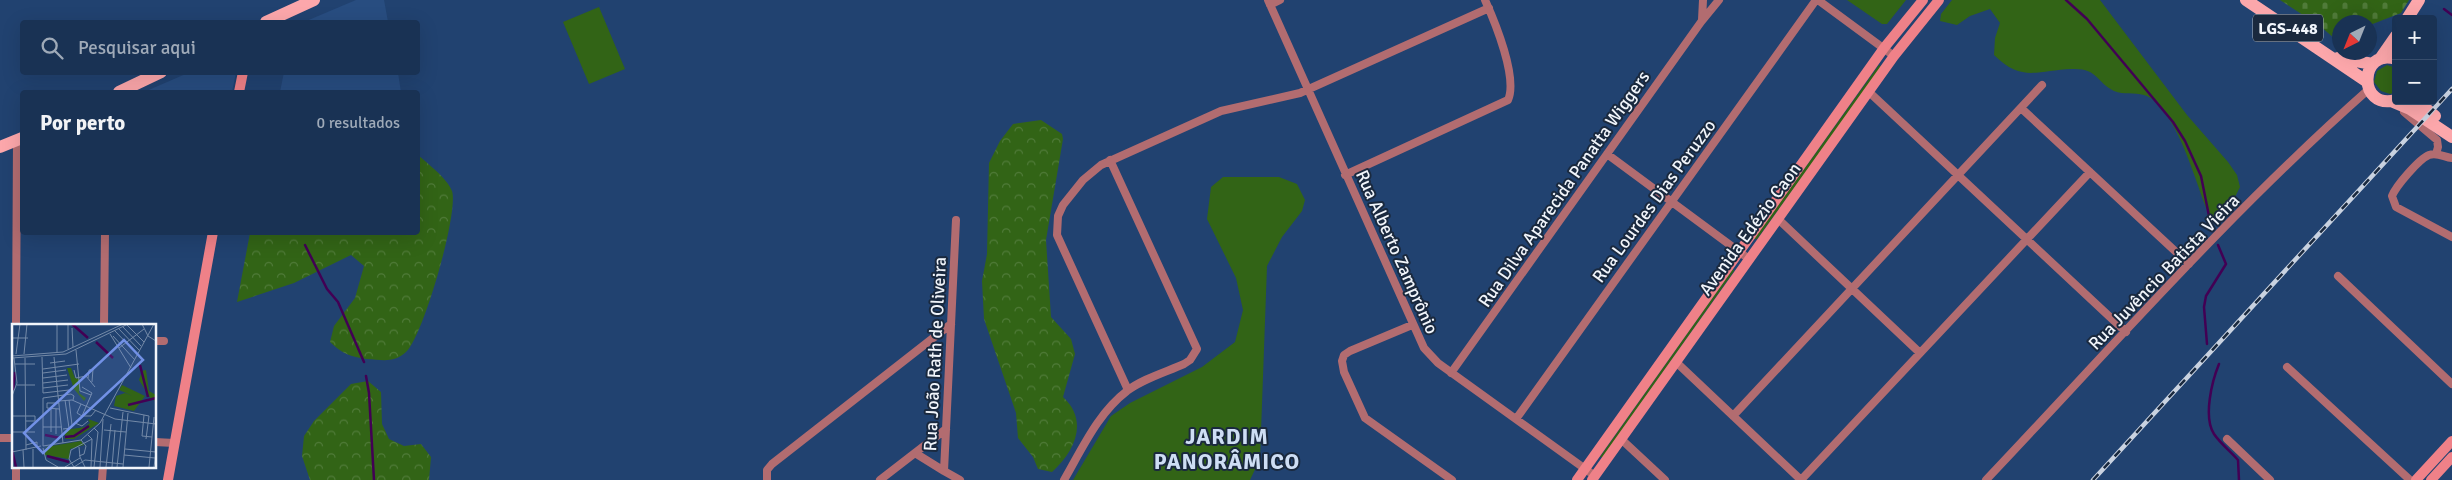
<!DOCTYPE html>
<html lang="pt">
<meta charset="utf-8">
<style>
body{margin:0;font-family:Signika,sans-serif;background:#223a5a;color:#f1f3f6}
.controls{position:absolute;right:15px;top:15px;display:grid;overflow:hidden;border-radius:5px;box-shadow:0 5px 20px #0002}
.controls button{width:45px;height:45px;display:grid;place-items:center;padding:0;border:0;border-bottom:1px solid #374d6b;background:#193254;color:#f1f3f6;font:25px sans-serif}
.compass{position:absolute;left:2332px;top:15px;width:45px;height:45px;border-radius:50%;background:#193254;box-shadow:0 5px 20px #0002;rotate:223deg}
.list{margin:0;padding:0;list-style:none}
h2{display:flex;justify-content:space-between;align-items:center;height:65px;margin:0;padding:0 20px;font-size:21px}
h2 small{font-size:16px;font-weight:400;color:#9faab8}
.icon{flex:none;width:28px;height:28px;fill:none;stroke:currentColor;stroke-width:2;stroke-linecap:round;stroke-linejoin:round}
.map{position:relative;flex:none;width:2452px;height:480px;overflow:hidden}
.search{position:absolute;background:#193254;box-shadow:0 5px 20px #0002;left:20px;top:20px;width:400px;height:55px;display:flex;align-items:center;gap:12px;box-sizing:border-box;padding:0 18px;border-radius:5px;color:#9faab8;font-size:19px}
.panel{position:absolute;background:#193254;box-shadow:0 5px 20px #0002;left:20px;top:90px;width:400px;height:145px;border-radius:5px}
.map>svg:first-child{display:block}
.built{fill:#284d80}
.green{fill:#326416}
.forest{fill:url(#forest-crowns)}
.cemetery{fill:url(#cemetery-stones)}
.lines{fill:none;stroke-linecap:round;stroke-linejoin:round}
.stream{stroke:#420054;stroke-width:2.5}
.minor{stroke:#b26c70;stroke-width:8}
.secondary{stroke:#ef8188;stroke-width:10}
.primary{stroke:#fca7ab;stroke-width:12}
.rail-casing{stroke:#c9d2e0;stroke-width:4.5}
.rail{stroke:#1a293e;stroke-width:2.5;stroke-dasharray:8;stroke-linecap:butt}
.labels{text-anchor:middle;stroke-width:4;stroke-linejoin:round;paint-order:stroke}
.shield{fill:#1a293e;stroke:#b0b8c2;stroke-width:1}
.shield-label{font-size:16px;font-weight:bold;fill:#f1f5fb}
.street-label{font-size:18px;fill:#f1f5fb;stroke:#1a293e}
.district-label{font-size:22px;font-weight:bold;letter-spacing:1px;fill:#cedef4;stroke:#1a293e}
.inset-river{fill:none;stroke:#420054;stroke-width:2.5}
.inset-road{fill:none;stroke:#748aa8;stroke-width:1}
.view{fill:#7291e6;fill-opacity:0.15;stroke:#7291e6;stroke-width:2.5}
.inset-edge{fill:none;stroke:#f1f5fb;stroke-width:2.5}
</style>
<div class="map">
<svg width="2452" height="480" viewBox="0 0 2452 480">
<defs>
<pattern id="forest-crowns" width="20" height="18" patternUnits="userSpaceOnUse" patternTransform="scale(1.25)"><rect width="20" height="18" fill="#326416"/><path d="M2 6a3 3 0 1 1 6 0M12 15a3 3 0 1 1 6 0" fill="none" stroke="#507b39"/></pattern>
<pattern id="cemetery-stones" width="16" height="16" patternUnits="userSpaceOnUse" patternTransform="scale(1.25)"><rect width="16" height="16" fill="#326416"/><path d="M2 7V4a2 2 0 0 1 4 0v3zM10 15v-3a2 2 0 0 1 4 0v3z" fill="#507b39"/></pattern>
</defs>
<rect width="100%" height="100%" fill="#214270"/>
<!-- built -->
<path class="built" d="M356 0H384L388 22H304Z
M284 72 398 73 401 92H280Z
M188 73H236L232 92H144Z"/>
<!-- green -->
<path class="green" d="M1847 0H1906L1887 24H1882Z
M1952 0H2100L2187 115 2228 162 2237 175 2240 187 2233 201 2213 219 2207 210C2196 183 2175 104 2144 95 2134 92 2124 95 2114 91 2096 82 2098 68 2072 69 2038 70 2022 83 1994 55L1995 38 2000 23 1990 9 1970 16 1957 25 1940 21 1941 14Z
M599 7 625 69 589 84 563 22Z
M1879 65 1882 67 1757 239H1754Z
M2387 65 2396 68V92L2390 94 2381 91 2374 82 2377 71Z
M1223 177H1279L1297 184 1305 200 1302 211 1282 237 1267 266 1260 459 1250 480H1073L1111 416 1130 403 1202 367 1235 342 1243 310 1236 278 1207 219 1211 187Z
M1733 269 1734 271 1603 457H1600Z"/>
<!-- forest -->
<path class="forest" d="M1041 120 1062 134 1063 139 1046 240 1051 317 1071 339 1075 354 1063 397C1089 421 1075 451 1052 472L1038 469 1033 457 1018 438 1016 413 984 319 982 281 987 254 989 163 1000 141 1013 124Z
M418 155C428 164 447 178 452 191 459 212 423 337 406 352 394 363 383 360 367 359 351 357 341 353 330 342L334 326 355 298 364 266 351 255 294 283 237 302 250 233 418 232Z
M368 381 381 392 382 424 389 439 404 446 421 444 431 457 429 480H310L302 456 304 436 314 421 351 384Z"/>
<!-- cemetery -->
<path class="cemetery" d="M2280 0H2409L2401 13 2370 25V22H2340L2339 36 2334 38 2320 26Z"/>
<g class="lines">
<!-- stream -->
<path class="stream" d="M2066 0 2087 19 2173 122 2185 141 2201 176 2212 231
M2444 9 2452 15
M305 245 327 289 338 302 364 362
M2207 344 2204 307 2206 296 2226 264 2218 245
M2219 364C2212 381 2203 417 2214 434 2220 443 2231 452 2238 460L2239 480
M366 376 369 393 374 480"/>
<!-- minor -->
<path class="minor" d="M1268 0 1424 348 1438 363 1595 476
M1818 0 1894 56
M1270 5 1280 0
M1702 20 1703 0
M1869 92 2126 332
M2021 108 2189 264
M2404 112 2437 140 2438 147 2436 154
M1607 154 1749 259
M2452 158C2444 157 2437 152 2429 155 2419 159 2396 186 2392 196L2396 207 2452 237
M1345 175 1508 100C1518 78 1495 22 1485 0
M1778 219 1920 353
M956 220 944 471 960 480
M2338 276 2452 384
M16 325 17 140
M104 325 105 232
M1412 325 1350 351 1344 355 1342 361 1344 372 1365 418 1452 480
M155 341H164
M1676 362 1801 480
M2287 367 2410 480
M1451 373 1701 22 1719 0
M1128 390 1057 235 1058 216 1063 205 1083 180 1101 165 1221 111 1300 93 1489 8
M1733 416 2042 85
M1516 419 1816 0
M0 438H14
M1621 439 1665 480
M2227 439 2270 480
M155 442 174 443
M915 453 944 471
M16 480V466
M102 480 103 466
M767 480V470L772 464 951 324
M880 480 946 429
M1064 480C1082 449 1098 413 1127 391 1142 379 1166 372 1184 364L1190 360 1197 349 1110 160
M1801 480 2090 172
M1986 480C2111 348 2232 210 2369 89"/>
<!-- secondary -->
<path class="secondary" d="M239 92 243 72
M168 480 213 232
M1577 480 1884 48 1923 0
M1592 480 1894 56 1939 0
M2416 480 2452 441
M2431 480 2452 457"/>
<!-- primary -->
<path class="primary" d="M2246 0 2366 81
M2407 19 2419 0
M266 22 314 0
M2338 58 2373 64
M2380 59 2396 36
M2396 59C2359 47 2357 111 2396 100
M119 92 161 72
M2391 101 2410 109 2452 137
M2417 101 2435 116
M0 147 22 138"/>
<defs>
<path id="rail" d="M2093 480 2452 89"/>
</defs>
<!-- rail casing -->
<use href="#rail" class="rail-casing"/>
<!-- rail -->
<use href="#rail" class="rail"/>
</g>
<g class="labels">
<!-- shield labels -->
<rect class="shield" x="2253" y="14.5" width="70" height="27" rx="4"/>
<g class="shield-label">
<text x="2288" y="34">LGS-448</text>
</g>
<!-- street labels -->
<g class="street-label">
<text transform="translate(1564 189) rotate(-55)" y="6">Rua Dilva Aparecida Panatta Wiggers</text>
<text transform="translate(1654 201) rotate(-54)" y="6">Rua Lourdes Dias Peruzzo</text>
<text transform="translate(1750 229) rotate(-54)" y="6">Avenida Edézio Caon</text>
<text transform="translate(1397 252) rotate(66)" y="6">Rua Alberto Zamprônio</text>
<text transform="translate(2164 272) rotate(-46)" y="6">Rua Juvêncio Batista Vieira</text>
<text transform="translate(935 354) rotate(-87)" y="6">Rua João Rath de Oliveira</text>
</g>
<!-- district labels -->
<g class="district-label">
<text x="1227" y="444">JARDIM<tspan x="1227" dy="25">PANORÂMICO</tspan></text>
</g>
</g>
<!-- overview -->
<g transform="translate(12 324)">
<rect width="144" height="144" fill="#214270"/>
<path d="M55 44H59L63 54 68 55 67 69 74 74 72 77 62 65ZM76 95 87 99 62 115H53V106L73 103 78 99Z" fill="#326416"/>
<path d="M134 46 137 67 144 71V77L139 75 127 56 130 47ZM110 61 133 72 122 87 102 82 104 72 113 69 121 72 107 66Z" fill="#326416"/>
<path d="M69 117 72 121 58 125 57 135 33 131 34 123Z" fill="#326416"/>
<path class="inset-river" d="M60 0 76 14M84 18 101 34M128 41 136 73M1 66 3 48M116 81 144 74M33 111 48 114M53 113 62 112 77 102M0 126 4 143M35 132 57 138"/>
<path class="inset-road" d="M45 0V28M130 0 136 12 144 17M56 1V25M115 1 132 18M111 3 129 22M60 4 61 23M107 5 127 26M103 7 125 30M98 10 119 44M101 12 123 36M0 14H16M107 24 132 5M64 26 68 67 79 71M4 30 8 0M12 30 15 0M0 32 51 28 111 0M30 33 31 69 57 66M42 33 51 119M0 34 54 30 116 0M13 34 14 126M38 39 53 37M3 40H23M31 45 67 40M62 46 64 54 74 52 83 63M31 49 54 46M31 54 55 51M76 54 77 46 81 45 80 58M31 59 56 56M5 61H23M31 64 56 61M0 72 5 59 2 34M53 76 57 104M57 76 60 101M47 77 60 76 103 95 144 100M69 80 65 89 70 92H79L84 86M98 84 137 92 134 115M47 85 35 84V79H47M132 91 130 112 140 113M0 92H23V97H14M70 92 80 69 70 63M31 103H50M51 105 59 104 63 99 70 102 76 97M92 106 114 108M0 108H23M39 108V85M44 110V85M76 111 80 115 79 143M14 121 25 118V122M31 122V74L59 70 62 72 61 76M31 122 69 116 88 99 142 0M67 123 68 133 73 143M31 124 34 136 46 143M21 125V143M113 125 144 128M11 126 12 143M0 128 29 122M112 131 143 134M67 132 72 130 74 122 69 116M53 143 68 134M62 143 73 136 111 140M62 143 57 135 59 126 80 115M82 143 86 108 82 104M88 143 91 95M94 143 99 100M100 143 103 106M105 143 111 88M111 143 116 89M137 143 142 93M142 143 144 128"/>
<path class="view" d="M112 16 131 36 31 129 12 109Z"/>
<rect width="144" height="144" class="inset-edge"/>
</g>
</svg>
<div class="controls">
<button>+</button>
<button>−</button>
</div>
<svg class="compass" viewBox="-18 -18 36 36"><path d="M0-13l5 13h-10z" fill="#e53935"/><path d="M0 13l5-13h-10z" fill="#9faab8"/></svg>
<div class="search"><svg class="icon" aria-label="search" viewBox="0 0 24 24"><circle cx="10" cy="10" r="6"/><path d="M15 15l6 6"/></svg>Pesquisar aqui</div>
<section class="panel">
<h2>Por perto<small>0 resultados</small></h2>
<ul class="list">
</ul>
</section>
</div>
